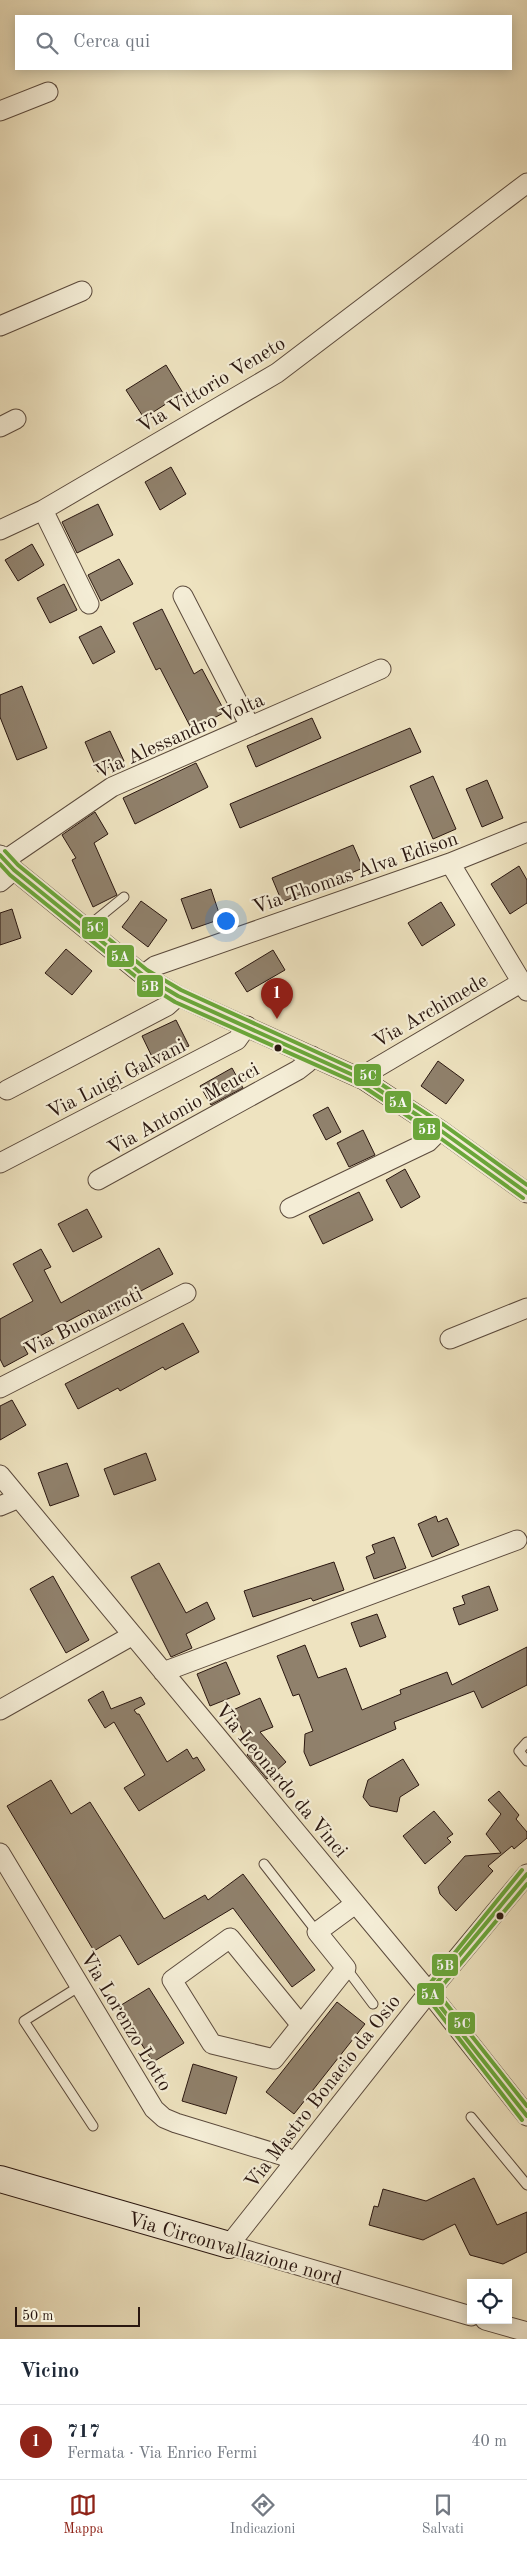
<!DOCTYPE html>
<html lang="it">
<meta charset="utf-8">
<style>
body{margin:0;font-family:"Old Standard TT",serif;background:#f6f6f7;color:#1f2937}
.controls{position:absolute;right:15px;bottom:15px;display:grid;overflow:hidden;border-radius:0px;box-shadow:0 2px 12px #0003}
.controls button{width:45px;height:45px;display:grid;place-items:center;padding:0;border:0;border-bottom:1px solid #e0e1e3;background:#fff;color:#1f2937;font:25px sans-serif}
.scale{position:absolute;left:15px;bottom:12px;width:125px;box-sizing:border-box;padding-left:5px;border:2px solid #2a1710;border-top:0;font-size:14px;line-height:18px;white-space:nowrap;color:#2a1710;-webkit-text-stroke:4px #f4edd6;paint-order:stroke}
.you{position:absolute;left:225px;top:920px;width:18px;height:18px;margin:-12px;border:4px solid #fff;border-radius:50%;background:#1a73e8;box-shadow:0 0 0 8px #1a73e833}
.badge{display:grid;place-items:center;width:32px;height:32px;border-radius:50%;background:#8f2418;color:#fff;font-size:16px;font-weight:700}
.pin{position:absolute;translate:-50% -41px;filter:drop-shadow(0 1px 2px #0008)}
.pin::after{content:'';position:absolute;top:26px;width:18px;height:15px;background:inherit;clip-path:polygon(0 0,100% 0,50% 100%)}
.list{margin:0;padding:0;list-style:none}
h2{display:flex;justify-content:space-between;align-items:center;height:65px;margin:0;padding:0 20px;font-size:21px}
h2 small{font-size:16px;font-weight:400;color:#747a83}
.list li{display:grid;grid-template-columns:32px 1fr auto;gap:15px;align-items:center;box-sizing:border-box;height:75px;padding:0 20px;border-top:1px solid #e0e1e3}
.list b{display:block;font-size:19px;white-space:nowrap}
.list p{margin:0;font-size:16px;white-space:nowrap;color:#747a83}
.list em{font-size:16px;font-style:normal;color:#747a83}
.icon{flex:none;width:28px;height:28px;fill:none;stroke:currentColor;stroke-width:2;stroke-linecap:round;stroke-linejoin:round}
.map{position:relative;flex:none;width:527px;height:2339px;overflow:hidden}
.search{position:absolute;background:#fff;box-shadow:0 2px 12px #0003;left:15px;right:15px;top:15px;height:55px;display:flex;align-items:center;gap:12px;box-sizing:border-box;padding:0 18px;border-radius:0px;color:#747a83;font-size:19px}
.sheet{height:140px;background:#fff}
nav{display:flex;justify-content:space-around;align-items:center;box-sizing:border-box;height:70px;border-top:1px solid #e0e1e3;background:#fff;font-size:14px;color:#747a83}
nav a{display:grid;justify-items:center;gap:2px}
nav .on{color:#8f2418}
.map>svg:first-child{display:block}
.building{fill:#90816c;stroke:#2a1710}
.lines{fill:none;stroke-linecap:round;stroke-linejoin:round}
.lane-casing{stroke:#5b4a3c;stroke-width:11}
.street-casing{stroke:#5b4a3c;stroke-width:21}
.secondary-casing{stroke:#2a1710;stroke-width:28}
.lane{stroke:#f4edd6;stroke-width:9}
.street{stroke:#f4edd6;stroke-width:19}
.secondary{stroke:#f4edd6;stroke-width:26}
.bus-1-casing{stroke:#f4edd6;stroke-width:8}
.bus-2-casing{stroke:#f4edd6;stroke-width:8}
.bus-3-casing{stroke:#f4edd6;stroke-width:8}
.bus-1{stroke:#6aa73a;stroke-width:4}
.bus-2{stroke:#6aa73a;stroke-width:4}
.bus-3{stroke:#6aa73a;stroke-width:4}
.bus-dot{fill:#2a1710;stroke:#f4edd6;stroke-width:2}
.labels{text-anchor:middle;stroke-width:4.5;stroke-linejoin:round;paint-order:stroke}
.street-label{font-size:20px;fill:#2a1710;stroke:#f4edd6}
.line-badge{stroke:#f4edd6;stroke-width:2}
.badge-label{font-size:14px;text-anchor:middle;font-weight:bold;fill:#fff}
</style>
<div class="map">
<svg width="527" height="2339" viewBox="0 0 527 2339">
<rect width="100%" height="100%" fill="#eee3c0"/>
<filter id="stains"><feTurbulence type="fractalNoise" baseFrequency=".004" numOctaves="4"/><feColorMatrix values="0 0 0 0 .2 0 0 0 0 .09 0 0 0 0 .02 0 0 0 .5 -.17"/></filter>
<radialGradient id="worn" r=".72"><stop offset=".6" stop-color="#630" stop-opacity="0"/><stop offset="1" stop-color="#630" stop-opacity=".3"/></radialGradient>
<!-- building -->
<path class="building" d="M166 365 183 393 144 418 126 390Z
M171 467 186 494 160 510 145 482Z
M98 504 113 535 77 553 62 522Z
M32 544 44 565 18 581 5 560Z
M119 559 133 584 101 601 88 575Z
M64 584 77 610 50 623 37 598Z
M162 609 194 674 202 669 225 712 192 730 160 668 156 670 133 623Z
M101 626 115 652 93 664 79 637Z
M22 686 47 748 17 760 0 717V695Z
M312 718 321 738 256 767 247 746Z
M410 728 421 752 240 828 230 804Z
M110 731 124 761 98 772 85 742Z
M196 763 208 787 135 824 123 798Z
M433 776 456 829 433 839 410 786Z
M487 780 503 818 482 827 466 789Z
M95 812 108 834 94 843 117 895 93 907 72 860 76 858 62 835Z
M353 845 363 868 282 902 272 878Z
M519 866 527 880V903L510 914 491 884Z
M211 889 221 919 192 929 181 899Z
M141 901 167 920 148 947 122 927Z
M441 902 455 925 422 946 408 923Z
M12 909 21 938 0 945V913Z
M66 949 92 971 72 995 45 973Z
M273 950 285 970 247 992 235 973Z
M176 1020 189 1046 155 1063 142 1036Z
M438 1061 464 1080 446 1104 421 1086Z
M232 1068 243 1088 211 1105 200 1086Z
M328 1107 341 1132 326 1140 313 1115Z
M363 1130 375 1155 349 1167 337 1143Z
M405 1169 420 1197 401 1208 386 1180Z
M359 1192 373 1220 323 1244 309 1216Z
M87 1209 102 1237 73 1252 58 1224Z
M159 1248 173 1274 122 1301 124 1305 95 1321 89 1310 23 1345 28 1354 4 1367 0 1359V1319L33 1301 13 1264 41 1249 51 1267 44 1270 61 1303Z
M183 1323 199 1352 165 1370 163 1367 120 1391 118 1388 78 1409 65 1384Z
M12 1400 26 1425 0 1440V1406Z
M146 1453 156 1480 114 1495 104 1469Z
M67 1463 79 1496 50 1506 38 1473Z
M436 1516 438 1522 447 1518 459 1545 432 1557 418 1524Z
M394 1537 406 1568 374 1579 366 1557 375 1553 372 1545Z
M334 1562 344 1590 313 1601 311 1598 253 1617 244 1591Z
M159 1563 186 1613 207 1602 215 1619 186 1634 192 1648 171 1657 131 1577Z
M53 1576 89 1640 66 1653 30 1589Z
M489 1586 498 1610 459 1625 453 1608 465 1604 462 1596Z
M377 1614 386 1637 360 1647 351 1623Z
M305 1645 318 1678 346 1668 362 1710 401 1694 400 1690 447 1672 452 1685 527 1647V1685L482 1708 474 1691 394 1722 396 1729 310 1766 304 1752 305 1734 313 1731 299 1694 293 1696 277 1656Z
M226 1662 240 1694 210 1706 197 1674Z
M103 1691 111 1709 141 1697 145 1704 134 1710 137 1714H139L167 1762 187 1749 193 1759 197 1757 205 1770 139 1811 124 1788 145 1775 114 1722 105 1728 88 1700Z
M260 1698 273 1727 260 1732 286 1762 267 1779 247 1755 251 1750 233 1710Z
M403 1759 419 1785 400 1797 397 1812 370 1806 363 1797 368 1780Z
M51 1780 71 1814 90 1802 164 1919 205 1895 208 1900 243 1874 315 1970 292 1987 233 1908 138 1965 120 1935 94 1951 7 1806Z
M499 1791 519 1815 516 1819 527 1832V1838L514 1849 512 1846 488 1866 493 1871 456 1911 440 1894 438 1887 465 1856 501 1853 486 1834 501 1814 488 1800Z
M434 1811 453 1834 447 1838 451 1842 425 1864 403 1836Z
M149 1988 184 2043 153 2062 118 2007Z
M337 2002 365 2024 294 2114 266 2092Z
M193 2064 237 2077 226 2114 182 2101Z
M474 2178 497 2225 527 2212V2252L503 2264 470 2255 455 2224 423 2240 369 2225 374 2206 378 2207 383 2189 426 2201Z"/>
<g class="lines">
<defs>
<path id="lane" d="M86 928 124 897
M527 1742 519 1751 527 1761
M264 1864 317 1932
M346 1968 373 2004
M80 1986 24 2021 93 2126
M471 2117 527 2185"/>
<path id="street" d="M0 111 48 92
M0 326 82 291
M0 427 16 419
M43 510 89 604
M0 530 43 510 277 373 527 183
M183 596 250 726
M0 855 14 870 143 975 178 996 364 1080 440 1130 527 1193
M5 860 112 787 381 669
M450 863 527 991
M0 882 14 870
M143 975 155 966 450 863 527 832
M364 1080 371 1071 522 982
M7 1090 167 1006 178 996
M0 1163 237 1040 247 1026
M98 1180 298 1070 307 1063 312 1056
M290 1208 428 1142 440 1130
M450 1339 527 1308
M0 1388 186 1293
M0 1475 429 1992 527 2116
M0 1506 19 1498
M163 1672 517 1540
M0 1710 133 1635
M0 1853 154 2109 164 2118 176 2123 284 2156 293 2163
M301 2025 230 1938 172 1980 212 2044 274 2059 346 1968 317 1932 355 1904
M471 2316 229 2245 429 1992 527 1874
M485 2320 527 2332"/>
<path id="secondary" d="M0 2179 229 2245"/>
</defs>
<!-- lane casing -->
<use href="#lane" class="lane-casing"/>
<!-- street casing -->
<use href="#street" class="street-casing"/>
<!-- secondary casing -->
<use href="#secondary" class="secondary-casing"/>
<!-- lane -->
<use href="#lane" class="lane"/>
<!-- street -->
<use href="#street" class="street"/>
<!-- secondary -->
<use href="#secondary" class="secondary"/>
<defs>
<path id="bus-1" d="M0 855 14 870 143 975 178 996 364 1080 440 1130 527 1193
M527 1874 429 1992 527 2116"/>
<path id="bus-2" d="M0 864 10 875 140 980 175 1002 361 1085 436 1135 523 1198
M522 2120 423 1992 522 1870"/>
<path id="bus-3" d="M5 851 18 865 147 970 181 990 367 1075 444 1125 527 1185
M527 1884 437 1992 527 2106"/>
</defs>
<!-- bus-1 casing -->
<use href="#bus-1" class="bus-1-casing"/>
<!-- bus-2 casing -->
<use href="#bus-2" class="bus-2-casing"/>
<!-- bus-3 casing -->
<use href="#bus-3" class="bus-3-casing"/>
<!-- bus-1 -->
<use href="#bus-1" class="bus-1"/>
<!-- bus-2 -->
<use href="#bus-2" class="bus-2"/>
<!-- bus-3 -->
<use href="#bus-3" class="bus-3"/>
</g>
<!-- markers -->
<g class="bus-dot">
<circle cx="278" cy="1048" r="4.5"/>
<circle cx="500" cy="1916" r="4.5"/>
</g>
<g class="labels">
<!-- street labels -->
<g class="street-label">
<text transform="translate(211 384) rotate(-31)" y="7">Via Vittorio Veneto</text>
<text transform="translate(179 735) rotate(-24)" y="7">Via Alessandro Volta</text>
<text transform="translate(355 872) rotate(-19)" y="7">Via Thomas Alva Edison</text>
<text transform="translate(430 1010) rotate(-30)" y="7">Via Archimede</text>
<text transform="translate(116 1078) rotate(-27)" y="7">Via Luigi Galvani</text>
<text transform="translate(183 1108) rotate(-29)" y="7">Via Antonio Meucci</text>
<text transform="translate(83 1321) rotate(-27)" y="7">Via Buonarroti</text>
<text transform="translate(282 1780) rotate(50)" y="7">Via Leonardo da Vinci</text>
<text transform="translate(127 2021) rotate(59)" y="7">Via Lorenzo Lotto</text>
<text transform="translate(322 2091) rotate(-52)" y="7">Via Mastro Bonacio da Osio</text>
<text transform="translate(235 2248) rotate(16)" y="7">Via Circonvallazione nord</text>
</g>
</g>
<g class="line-badge">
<rect x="81" y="916" width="28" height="24" rx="5" fill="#6aa73a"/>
<rect x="106" y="944" width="29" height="24" rx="5" fill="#6aa73a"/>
<rect x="136" y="974" width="28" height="24" rx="5" fill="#6aa73a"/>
<rect x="353" y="1063" width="29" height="24" rx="5" fill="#6aa73a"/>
<rect x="384" y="1090" width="28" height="24" rx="5" fill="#6aa73a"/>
<rect x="412" y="1117" width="29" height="24" rx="5" fill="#6aa73a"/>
<rect x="431" y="1953" width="28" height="24" rx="5" fill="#6aa73a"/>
<rect x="416" y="1982" width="29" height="24" rx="5" fill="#6aa73a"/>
<rect x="447" y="2011" width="29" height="24" rx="5" fill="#6aa73a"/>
</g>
<g class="badge-label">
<text x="95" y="932">5C</text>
<text x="120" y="961">5A</text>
<text x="150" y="991">5B</text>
<text x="368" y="1080">5C</text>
<text x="398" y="1107">5A</text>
<text x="427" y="1134">5B</text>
<text x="445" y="1970">5B</text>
<text x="430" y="1999">5A</text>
<text x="462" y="2028">5C</text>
</g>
<rect width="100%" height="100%" filter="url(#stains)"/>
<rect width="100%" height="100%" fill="url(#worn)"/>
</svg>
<div class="controls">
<button><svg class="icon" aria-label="locate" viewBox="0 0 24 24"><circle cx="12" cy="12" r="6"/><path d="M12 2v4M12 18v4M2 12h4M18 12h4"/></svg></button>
</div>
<div class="scale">50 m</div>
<div class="you"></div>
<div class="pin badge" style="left:277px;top:1019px">1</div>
<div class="search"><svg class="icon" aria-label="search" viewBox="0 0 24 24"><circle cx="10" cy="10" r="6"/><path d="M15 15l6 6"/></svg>Cerca qui</div>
</div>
<section class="sheet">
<h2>Vicino<small></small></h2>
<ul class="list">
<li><span class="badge">1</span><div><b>717</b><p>Fermata · Via Enrico Fermi</p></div><em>40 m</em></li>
</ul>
</section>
<nav>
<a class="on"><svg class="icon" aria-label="map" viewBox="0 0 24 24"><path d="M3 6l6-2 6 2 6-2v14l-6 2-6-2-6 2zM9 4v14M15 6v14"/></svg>Mappa</a>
<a><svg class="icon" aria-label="directions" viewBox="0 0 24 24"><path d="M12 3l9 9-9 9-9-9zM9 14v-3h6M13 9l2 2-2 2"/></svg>Indicazioni</a>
<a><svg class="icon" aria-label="saved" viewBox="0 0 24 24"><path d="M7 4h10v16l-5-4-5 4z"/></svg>Salvati</a>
</nav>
